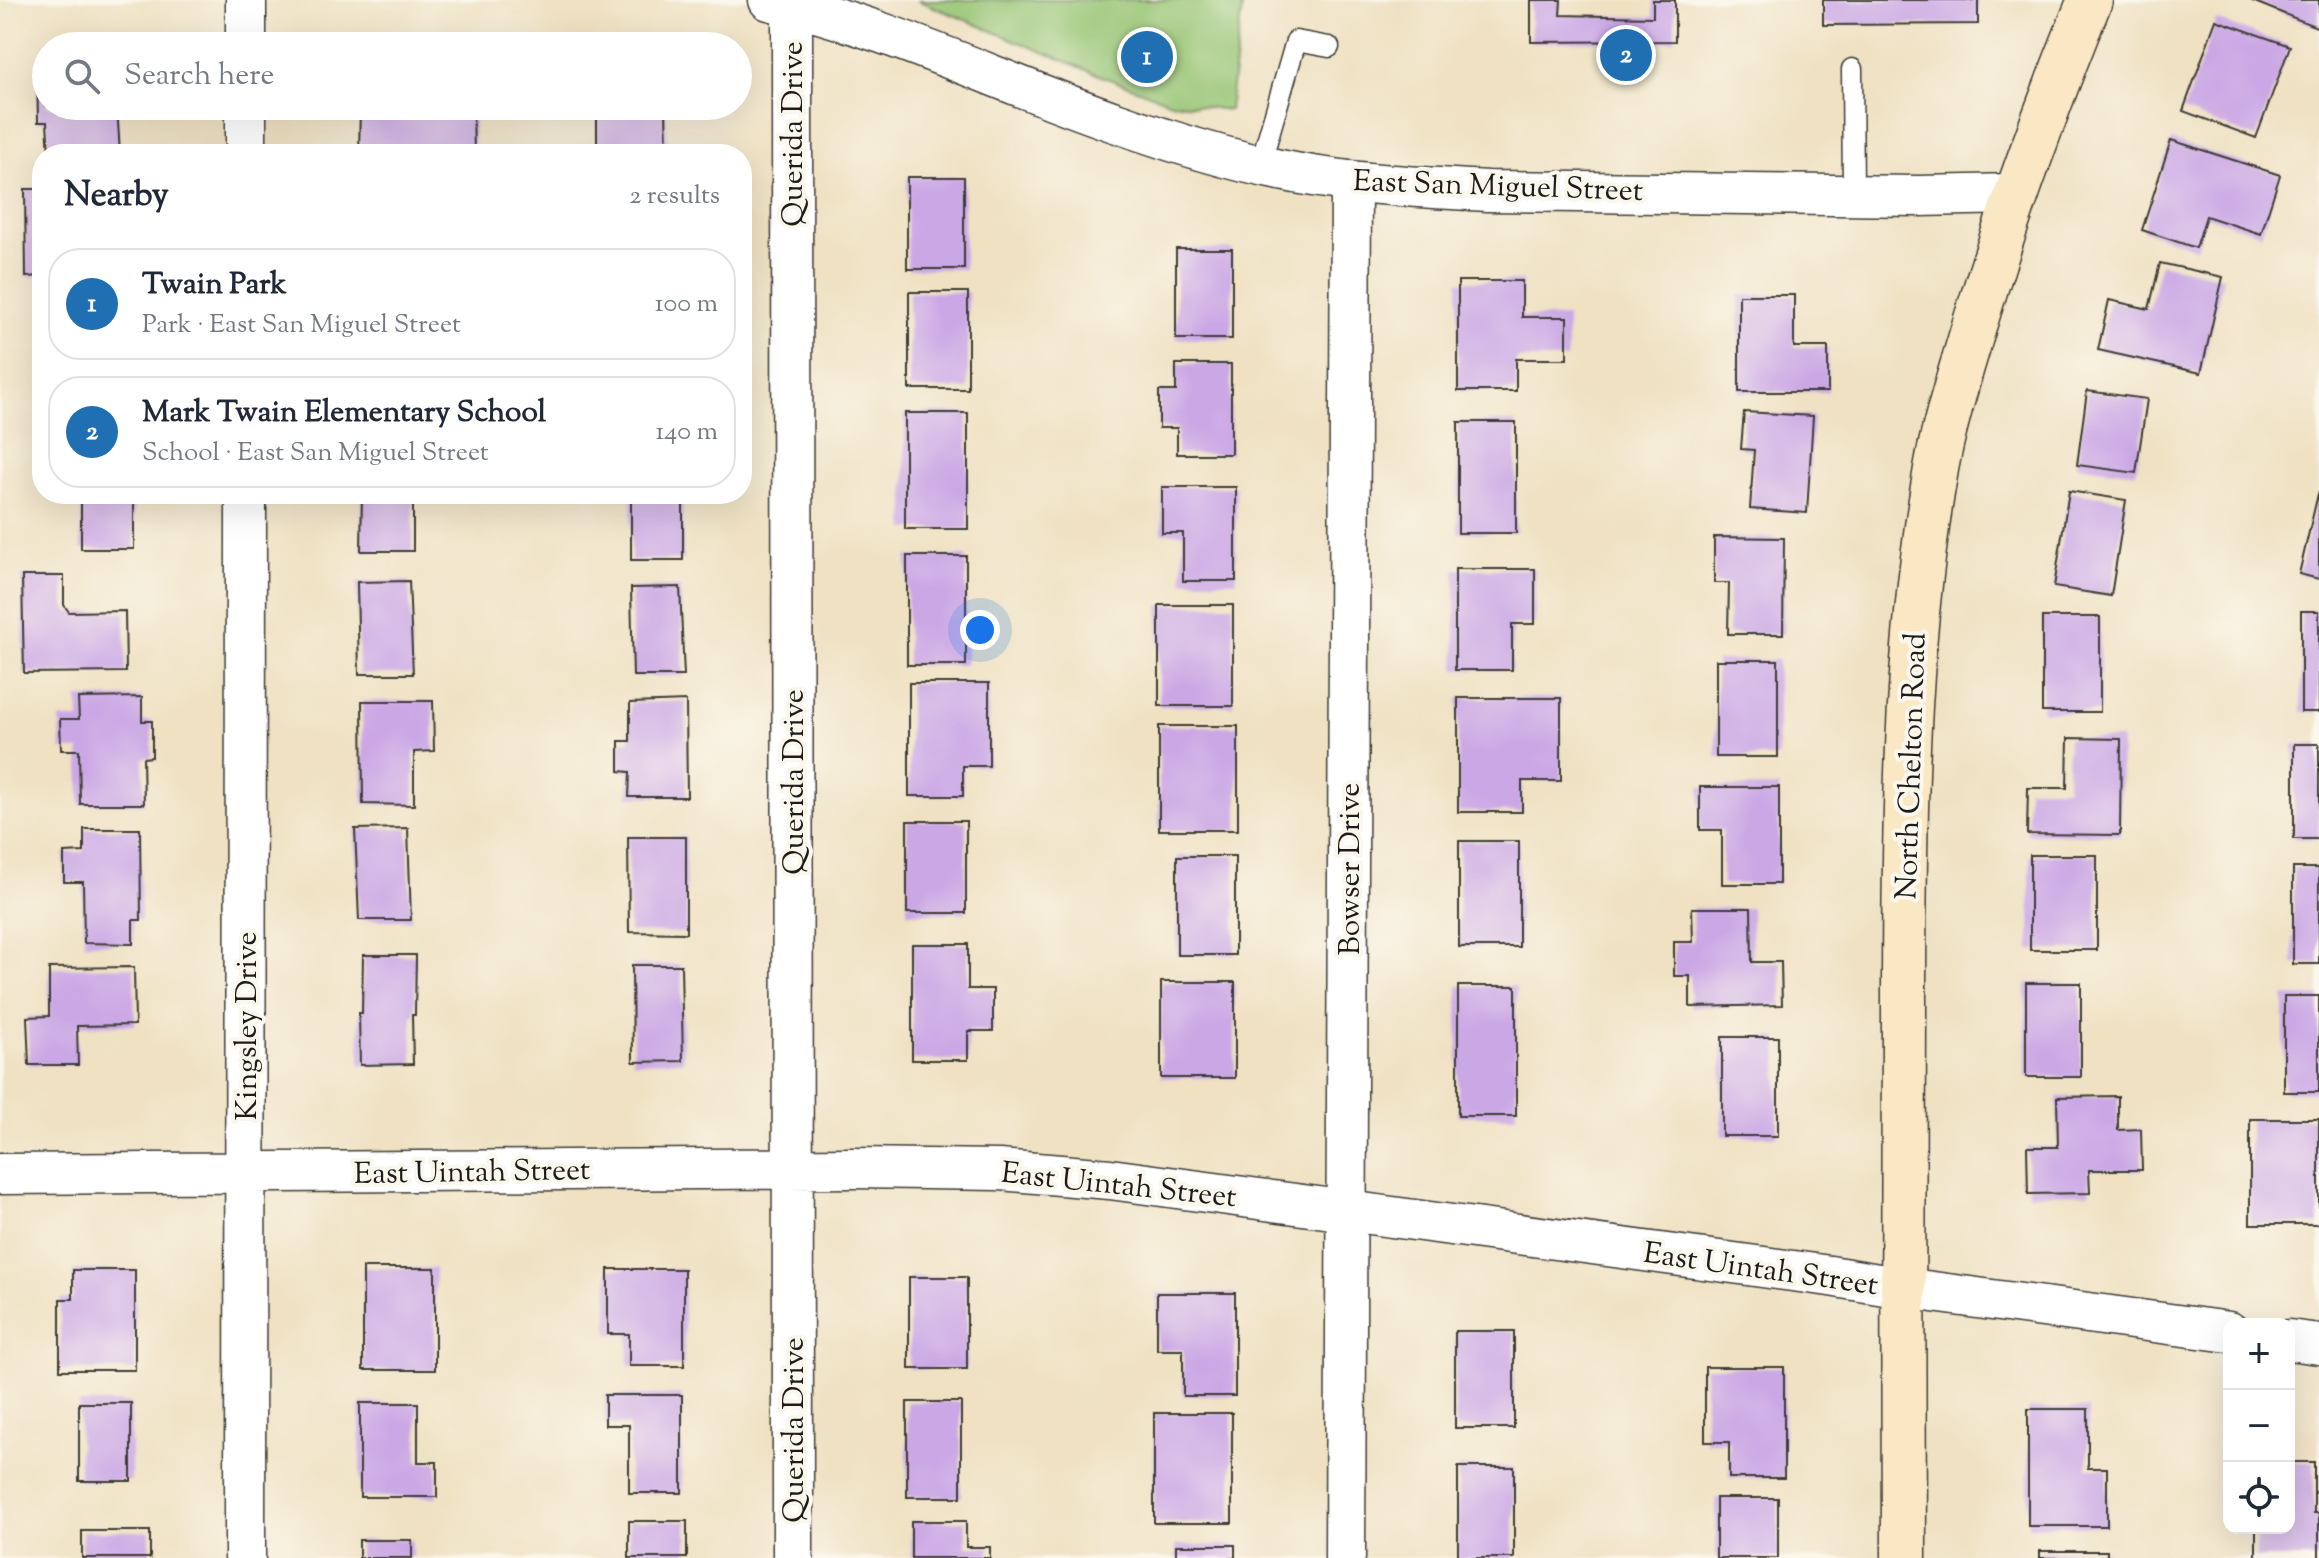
<!DOCTYPE html>
<meta charset="utf-8">
<style>
body{margin:0;font-family:"Sorts Mill Goudy",serif;background:#f2f2f3;color:#1f2937}
.controls{position:absolute;right:24px;bottom:24px;display:grid;overflow:hidden;border-radius:16px;box-shadow:0 8px 32px #0002}
.controls button{width:72px;height:72px;display:grid;place-items:center;padding:0;border:0;border-bottom:2px solid #e0e1e3;background:#fff;color:#1f2937;font:40px sans-serif}
.you{position:absolute;left:980px;top:630px;width:28px;height:28px;margin:-20px;border:6px solid #fff;border-radius:50%;background:#1a73e8;box-shadow:0 0 0 12px #1a73e833}
.badge{display:grid;place-items:center;width:52px;height:52px;border-radius:50%;background:#1f6fb2;color:#fff;font-size:26px;font-weight:700}
.pin{position:absolute;translate:-50% -50%;border:4px solid #fff;box-shadow:0 2px 8px #0006}
.list{margin:0;padding:0;list-style:none}
h2{display:flex;justify-content:space-between;align-items:center;height:104px;margin:0;padding:0 32px;font-size:34px}
h2 small{font-size:26px;font-weight:400;color:#747a83}
.list li{display:grid;grid-template-columns:52px 1fr auto;gap:24px;align-items:center;box-sizing:border-box;height:112px;margin:0 16px 16px;padding:0 16px;border:2px solid #e0e1e3;border-radius:32px}
.list b{display:block;font-size:30px;white-space:nowrap}
.list p{margin:0;font-size:26px;white-space:nowrap;color:#747a83}
.list em{font-size:26px;font-style:normal;color:#747a83}
.icon{flex:none;width:44px;height:44px;fill:none;stroke:currentColor;stroke-width:2;stroke-linecap:round;stroke-linejoin:round}
.map{position:relative;flex:none;width:2319px;height:1558px;overflow:hidden}
.search{position:absolute;background:#fff;box-shadow:0 8px 32px #0002;left:32px;top:32px;width:720px;height:88px;display:flex;align-items:center;gap:20px;box-sizing:border-box;padding:0 28px;border-radius:44px;color:#747a83;font-size:30px}
.panel{position:absolute;background:#fff;box-shadow:0 8px 32px #0002;left:32px;top:144px;width:720px;height:360px;border-radius:32px}
.map>svg:first-child{display:block}
.green{fill:#97c574;stroke:#5a7048;stroke-width:2}
.building{fill:#caa7e5}
.lines{fill:none;stroke-linecap:round;stroke-linejoin:round}
.service-casing{stroke:#3c3a35;stroke-width:23}
.minor-casing{stroke:#3c3a35;stroke-width:43}
.secondary-casing{stroke:#3c3a35;stroke-width:47}
.service{stroke:#fff;stroke-width:20}
.minor{stroke:#fff;stroke-width:40}
.secondary{stroke:#fae7c3;stroke-width:44}
.labels{text-anchor:middle;stroke-width:8;stroke-linejoin:round;paint-order:stroke}
.street-label{font-size:30px;fill:#1c1c1c;stroke:#fbf7ec}
</style>
<div class="map">
<svg width="2319" height="1558" viewBox="0 0 2319 1558">
<rect width="100%" height="100%" fill="#fbf7ec"/>
<filter id="ink" filterUnits="userSpaceOnUse"><feTurbulence type="fractalNoise" baseFrequency=".0125" numOctaves="2"/><feDisplacementMap in="SourceGraphic" scale="16" xChannelSelector="R" yChannelSelector="G"/><feConvolveMatrix kernelMatrix="1 2 1 2 8 2 1 2 1" color-interpolation-filters="sRGB"/></filter>
<filter id="wash" filterUnits="userSpaceOnUse"><feTurbulence type="fractalNoise" baseFrequency=".006" numOctaves="4" result="noise"/><feDisplacementMap in="SourceGraphic" scale="32" xChannelSelector="R" yChannelSelector="G"/><feGaussianBlur stdDeviation="1.8" result="paint"/><feColorMatrix in="noise" values="0 0 0 0 0 0 0 0 0 0 0 0 0 0 0 0 0 1.4 0 .05"/><feComposite in="paint" operator="in"/></filter>
<g filter="url(#wash)">
<rect width="100%" height="100%" fill="#efe1c2"/>
<!-- green -->
<path class="green" d="M917 0H1243L1229 110 1171 102 1104 77Z"/>
<g id="blocks">
<!-- building -->
<path class="building" d="M1531 0H1561L1560 15 1653 17V0H1675V41L1531 42Z
M1823 0H1978V24L1823 25Z
M2250 0H2319V28Z
M2216 20 2290 46 2256 138 2183 111Z
M37 68H46V106H117L120 154H49L47 122H38Z
M419 106H473L474 154H359L360 108H418Z
M597 106H666L667 154H615V151H597Z
M2171 140 2280 175 2261 234 2206 216 2196 248 2142 230Z
M907 177H964V269H907Z
M25 189H42V276L26 277Z
M1176 249H1232V339H1176Z
M2160 263 2223 277 2201 373 2098 350 2109 300 2149 309Z
M1458 281H1522V317H1567V359H1516V391H1458Z
M909 292H968V389H909Z
M1739 295H1794V347H1828V392H1739Z
M1176 364H1231V454H1177V428H1159V391H1176Z
M2087 391 2147 399 2136 473 2077 465Z
M1744 412 1813 416 1807 513 1750 509 1754 450 1741 449Z
M905 413H968V529H905Z
M1458 422H1516V533H1458Z
M1162 487H1236V581H1183V533H1162Z
M2069 491 2126 500 2111 596 2054 587Z
M81 494H134V549H81Z
M362 494H422L413 503V551H361Z
M631 494H683V560H631Z
M2318 494 2319 495V579L2299 574Z
M1714 537 1784 538 1783 634H1728L1729 583H1714Z
M907 556H966V665H907Z
M1455 569H1535V624H1512V670H1455Z
M22 576H64V605L69 612 125 611 126 672 24 673Z
M409 581 413 674H359L357 582Z
M680 587 684 676H633L631 588Z
M1159 605H1233V706H1159Z
M2301 611H2319V712H2301Z
M2042 617H2100V712H2042Z
M1716 660H1778V757H1716Z
M909 683H989V766H963V796H909Z
M142 697V721H152V757L143 758 144 804H80L79 750H61L60 719H79L78 698Z
M1458 698H1561V781H1522V812H1458Z
M362 701H433L434 751 414 752V805L363 804Z
M686 701 687 797H629L630 772 619 771V741H630V703Z
M1159 726H1238V830H1159Z
M2068 738 2121 739 2120 835 2027 834 2028 788H2067Z
M2294 744H2319V839H2294Z
M1700 787H1779V884H1722V830H1700Z
M907 821H966V913H907Z
M408 828 411 920H359L355 829Z
M84 829H140L141 920H133V944L84 943 83 882H64V853L84 852Z
M628 837H686V933L629 932Z
M1459 841H1519V947H1459Z
M2030 855H2097V950H2030Z
M1177 856H1235V955H1177Z
M2293 868H2319V964H2293Z
M1692 908H1751L1752 962H1781L1782 1005 1690 1007V976H1674V942H1693Z
M912 944H968V989H993V1031H968V1060H912Z
M363 955H416L415 1015H412L413 1064 360 1065 359 1013H362Z
M632 965H681L683 1061 633 1062Z
M134 967 135 1025 77 1026 78 1065H29L27 1017 49 1016V968Z
M1161 982H1235V1078H1161Z
M2026 983H2081V1077H2026Z
M1458 986H1516V1116H1458Z
M2284 996H2319V1092H2284Z
M1722 1037H1778V1136H1722Z
M2118 1096V1130L2141 1129 2142 1170H2089L2090 1193 2028 1194 2027 1147H2058L2057 1097Z
M2250 1119H2319V1224H2250Z
M363 1268H435V1370H363Z
M608 1269H684V1366H629V1334H608Z
M73 1270H135V1370H60V1299H73Z
M909 1277H967V1369H909Z
M1157 1293H1235V1396H1183V1350H1157Z
M1455 1331H1514V1428H1455Z
M1705 1367H1784V1478H1729V1442H1705Z
M605 1395H682V1493H629V1425H605Z
M907 1402H961V1497H907Z
M79 1403H131V1481H79Z
M360 1403H418V1462H437V1497H360Z
M2028 1409H2088V1468H2107V1526H2028Z
M1154 1413H1232V1523H1154Z
M2289 1462H2314V1513H2319V1558H2256V1528H2289Z
M1458 1467H1514V1558H1458Z
M1716 1498H1778V1558H1716Z
M629 1521H687V1558H629Z
M911 1521H966V1547H990V1558H911Z
M82 1531H150V1558H82Z
M359 1540H412V1558H359Z
M1176 1545H1235V1558H1176Z
M2040 1551H2107V1558H2040Z"/>
</g>
</g>
<g filter="url(#ink)">
<use href="#blocks" fill-opacity="0" stroke="#3c3a35" stroke-width="2"/>
<g class="lines">
<defs>
<path id="service" d="M1852 69 1853 194
M1260 165 1296 41 1329 47"/>
<path id="minor" d="M246 0V46
M769 0C890 27 1001 83 1118 123 1169 141 1222 158 1275 169 1344 184 1417 187 1487 191L1919 196 2016 194
M792 5 793 1558
M246 106V154
M0 1174 853 1168 999 1170 1110 1179 1830 1276 1903 1288 2229 1332
M2289 1340 2319 1344
M245 1558 246 494
M1345 1558 1351 181"/>
<path id="secondary" d="M1904 1558C1903 1375 1903 1192 1904 1009 1904 829 1905 647 1936 469 1945 419 1961 371 1975 323 2008 213 2047 106 2090 0"/>
</defs>
<!-- service casing -->
<use href="#service" class="service-casing"/>
<!-- minor casing -->
<use href="#minor" class="minor-casing"/>
<!-- secondary casing -->
<use href="#secondary" class="secondary-casing"/>
<!-- service -->
<use href="#service" class="service"/>
<!-- minor -->
<use href="#minor" class="minor"/>
<!-- secondary -->
<use href="#secondary" class="secondary"/>
</g>
</g>
<g class="labels">
<!-- street labels -->
<g class="street-label">
<text transform="translate(792 134) rotate(-90)" y="10">Querida Drive</text>
<text transform="translate(1498 185) rotate(2)" y="10">East San Miguel Street</text>
<text transform="translate(1910 766) rotate(-88)" y="10">North Chelton Road</text>
<text transform="translate(793 782) rotate(-90)" y="10">Querida Drive</text>
<text transform="translate(1349 869) rotate(-90)" y="10">Bowser Drive</text>
<text transform="translate(246 1026) rotate(-90)" y="10">Kingsley Drive</text>
<text transform="translate(472 1171) rotate(-1)" y="10">East Uintah Street</text>
<text transform="translate(1119 1184) rotate(6)" y="10">East Uintah Street</text>
<text transform="translate(1761 1268) rotate(8)" y="10">East Uintah Street</text>
<text transform="translate(793 1430) rotate(-90)" y="10">Querida Drive</text>
</g>
</g>
</svg>
<div class="controls">
<button>+</button>
<button>−</button>
<button><svg class="icon" aria-label="locate" viewBox="0 0 24 24"><circle cx="12" cy="12" r="6"/><path d="M12 2v4M12 18v4M2 12h4M18 12h4"/></svg></button>
</div>
<div class="you"></div>
<div class="pin badge" style="left:1147px;top:57px">1</div>
<div class="pin badge" style="left:1626px;top:55px">2</div>
<div class="search"><svg class="icon" aria-label="search" viewBox="0 0 24 24"><circle cx="10" cy="10" r="6"/><path d="M15 15l6 6"/></svg>Search here</div>
<section class="panel">
<h2>Nearby<small>2 results</small></h2>
<ul class="list">
<li><span class="badge">1</span><div><b>Twain Park</b><p>Park · East San Miguel Street</p></div><em>100 m</em></li>
<li><span class="badge">2</span><div><b>Mark Twain Elementary School</b><p>School · East San Miguel Street</p></div><em>140 m</em></li>
</ul>
</section>
</div>
